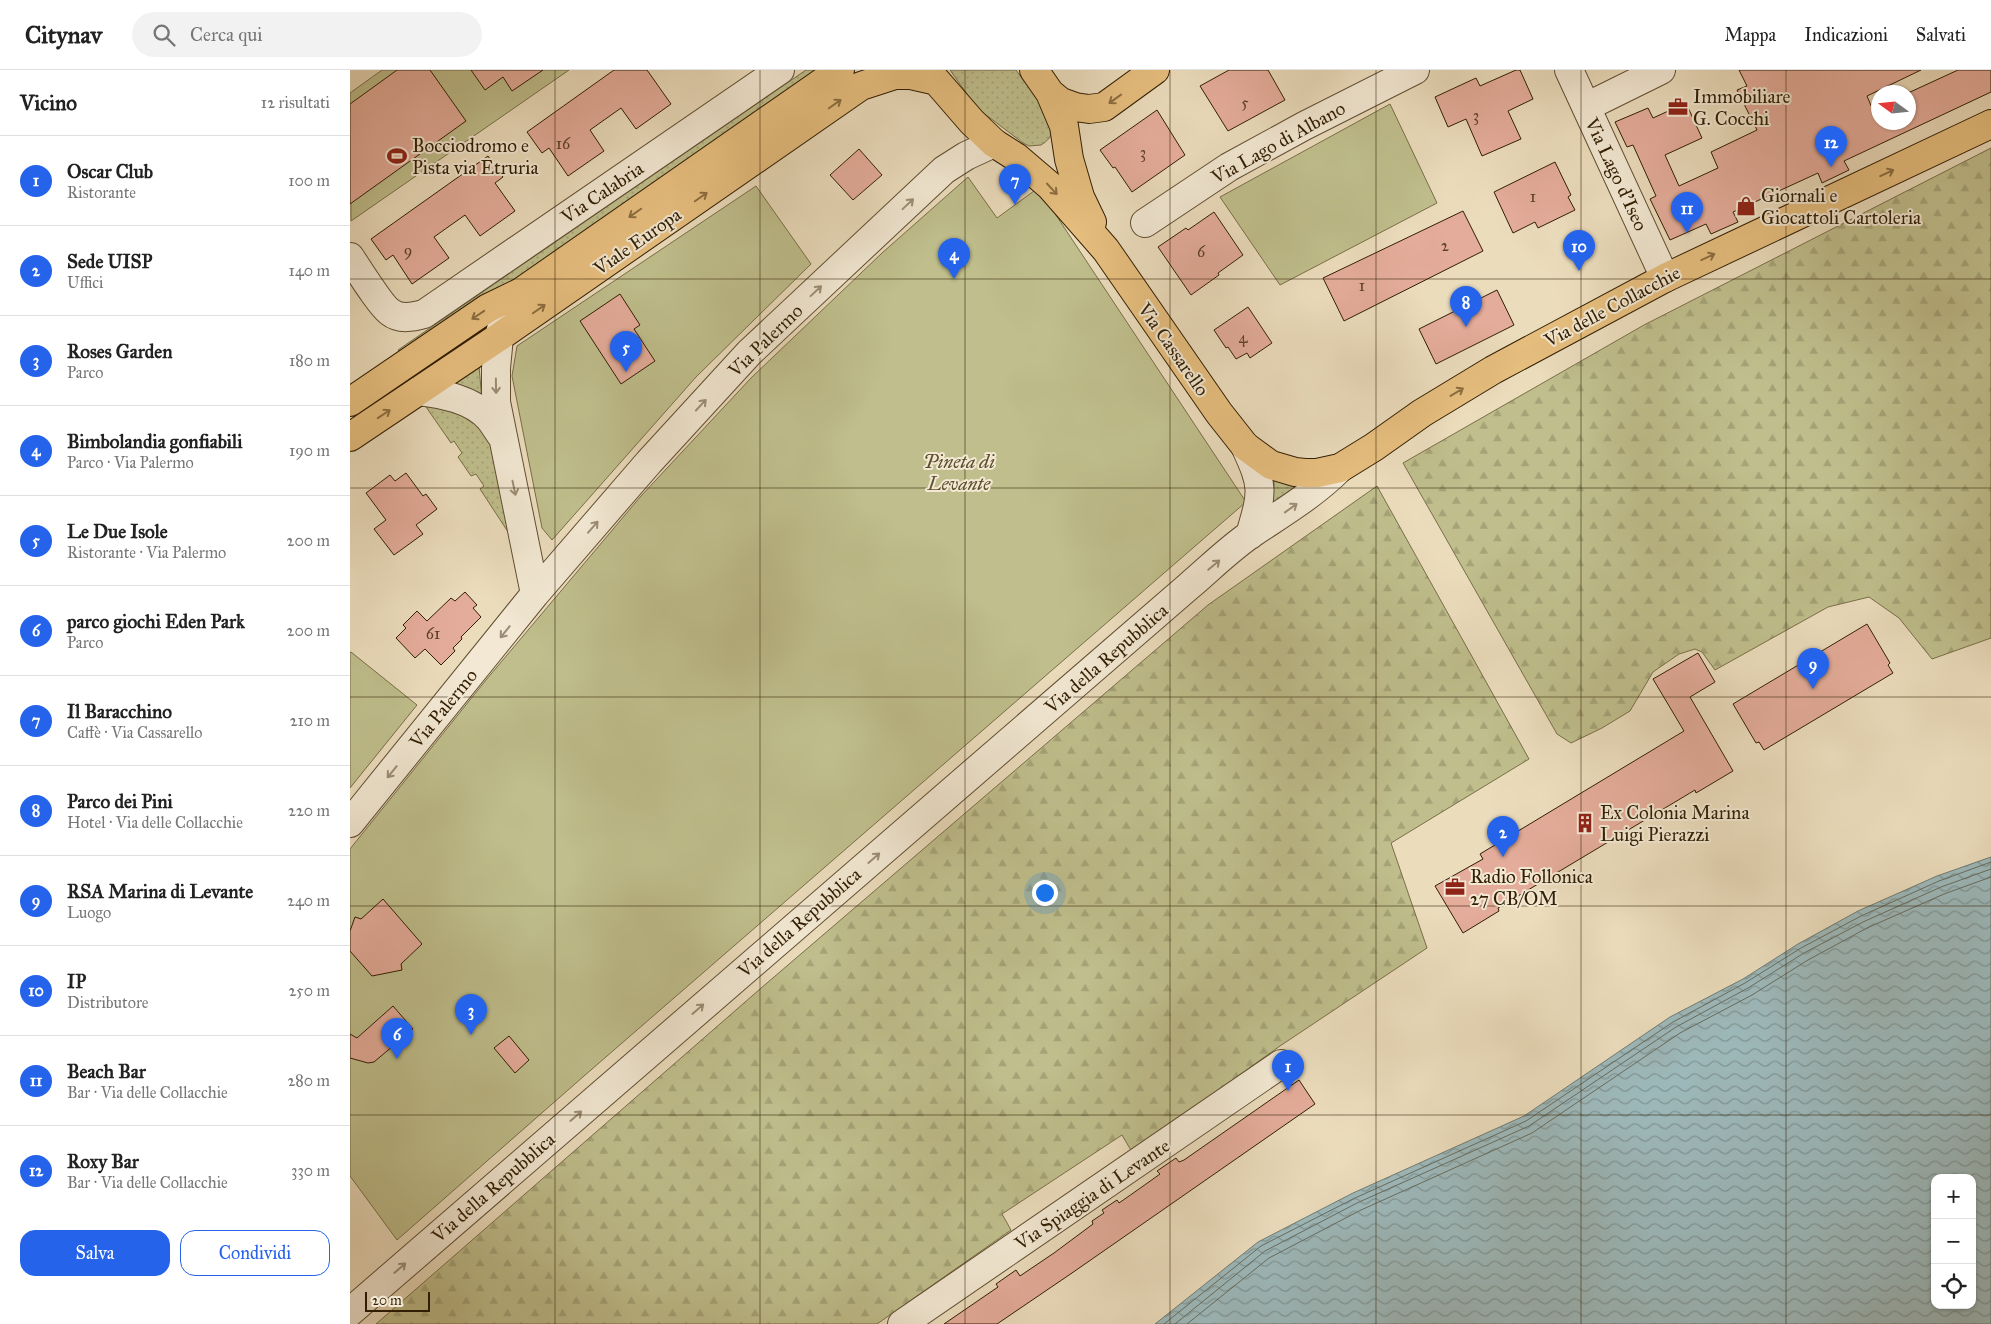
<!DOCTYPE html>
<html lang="it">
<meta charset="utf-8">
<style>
body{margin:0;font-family:"IM FELL Great Primer",serif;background:#f2f2f2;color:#222}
.controls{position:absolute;right:15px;bottom:15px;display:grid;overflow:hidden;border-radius:10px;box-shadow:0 1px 4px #0004}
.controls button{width:45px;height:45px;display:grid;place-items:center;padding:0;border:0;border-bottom:1px solid #e0e0e0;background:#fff;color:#222;font:25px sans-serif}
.compass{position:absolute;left:1521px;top:15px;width:45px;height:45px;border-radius:50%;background:#fff;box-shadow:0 1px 4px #0004;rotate:285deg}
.scale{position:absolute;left:15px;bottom:12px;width:65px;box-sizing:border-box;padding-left:5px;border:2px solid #311e03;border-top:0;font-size:14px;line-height:18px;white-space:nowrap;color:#311e03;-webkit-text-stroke:4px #f2e8d3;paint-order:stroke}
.you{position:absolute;left:694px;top:822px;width:18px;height:18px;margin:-12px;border:4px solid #fff;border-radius:50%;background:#1a73e8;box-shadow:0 0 0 8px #1a73e833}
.badge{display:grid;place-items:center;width:32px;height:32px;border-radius:50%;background:#2563eb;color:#fff;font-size:16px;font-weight:700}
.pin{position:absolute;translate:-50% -41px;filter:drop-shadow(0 1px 2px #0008)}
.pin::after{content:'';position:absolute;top:26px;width:18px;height:15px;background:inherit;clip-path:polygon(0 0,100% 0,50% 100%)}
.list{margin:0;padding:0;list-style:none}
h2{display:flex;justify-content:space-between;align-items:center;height:65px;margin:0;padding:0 20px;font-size:21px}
h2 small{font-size:16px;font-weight:400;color:#767676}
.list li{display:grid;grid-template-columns:32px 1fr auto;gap:15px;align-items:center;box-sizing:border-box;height:90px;padding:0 20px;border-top:1px solid #e0e0e0}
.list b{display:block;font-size:19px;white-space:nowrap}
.list p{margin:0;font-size:16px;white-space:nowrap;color:#767676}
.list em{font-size:16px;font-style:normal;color:#767676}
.actions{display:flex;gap:10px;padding:15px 20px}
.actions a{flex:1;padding:11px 0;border:1px solid #2563eb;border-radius:15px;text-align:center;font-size:18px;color:#2563eb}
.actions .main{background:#2563eb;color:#fff}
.icon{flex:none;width:28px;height:28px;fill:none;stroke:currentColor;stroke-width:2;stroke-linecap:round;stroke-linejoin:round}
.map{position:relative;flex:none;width:1641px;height:1254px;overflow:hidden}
header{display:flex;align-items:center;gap:30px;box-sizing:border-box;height:70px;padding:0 25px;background:#fff;border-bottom:1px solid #e0e0e0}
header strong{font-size:24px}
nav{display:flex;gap:28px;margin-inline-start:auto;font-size:18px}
.search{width:350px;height:45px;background:#f2f2f2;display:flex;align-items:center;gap:12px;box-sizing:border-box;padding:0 18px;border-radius:28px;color:#767676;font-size:19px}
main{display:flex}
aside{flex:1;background:#fff}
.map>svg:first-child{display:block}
.grass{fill:url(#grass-dots);stroke:#786e48}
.forest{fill:url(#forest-firs);stroke:#786e48}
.park{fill:#bfbe8c;stroke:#786e48}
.water{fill:url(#water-waves);stroke:#727b71;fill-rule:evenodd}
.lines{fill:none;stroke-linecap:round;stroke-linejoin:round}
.shore{stroke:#676c5f;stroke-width:1}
.building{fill:#e4ac9a;stroke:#311e03}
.minor-casing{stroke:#604e31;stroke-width:30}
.major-casing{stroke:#311e03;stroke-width:30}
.minor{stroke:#f2e8d3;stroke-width:28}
.major{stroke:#e6be7e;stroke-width:28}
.oneway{stroke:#8c6e40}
.oneway2{stroke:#9b8d75}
.grid{fill:none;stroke:#311e03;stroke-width:1;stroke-opacity:0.55}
.labels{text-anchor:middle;stroke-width:4;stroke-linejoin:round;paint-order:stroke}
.number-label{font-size:16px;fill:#5e4229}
.poi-label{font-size:19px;fill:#311e03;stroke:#f2e8d3;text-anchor:start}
.street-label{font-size:19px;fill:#311e03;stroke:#f2e8d3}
.park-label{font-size:19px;font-style:italic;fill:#5c4e2c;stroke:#f2e8d3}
</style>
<header>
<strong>Citynav</strong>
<div class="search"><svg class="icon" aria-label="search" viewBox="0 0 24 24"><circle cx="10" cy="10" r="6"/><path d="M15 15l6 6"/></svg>Cerca qui</div>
<nav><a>Mappa</a><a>Indicazioni</a><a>Salvati</a></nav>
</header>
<main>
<aside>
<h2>Vicino<small>12 risultati</small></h2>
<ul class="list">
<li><span class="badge">1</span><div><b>Oscar Club</b><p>Ristorante</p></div><em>100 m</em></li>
<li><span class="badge">2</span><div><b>Sede UISP</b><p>Uffici</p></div><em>140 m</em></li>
<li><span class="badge">3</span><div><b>Roses Garden</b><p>Parco</p></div><em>180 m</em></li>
<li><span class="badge">4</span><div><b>Bimbolandia gonfiabili</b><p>Parco · Via Palermo</p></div><em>190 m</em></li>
<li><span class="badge">5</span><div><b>Le Due Isole</b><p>Ristorante · Via Palermo</p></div><em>200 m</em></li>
<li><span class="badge">6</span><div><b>parco giochi Eden Park</b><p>Parco</p></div><em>200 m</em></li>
<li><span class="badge">7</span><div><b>Il Baracchino</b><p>Caffè · Via Cassarello</p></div><em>210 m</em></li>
<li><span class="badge">8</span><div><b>Parco dei Pini</b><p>Hotel · Via delle Collacchie</p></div><em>220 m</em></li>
<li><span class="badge">9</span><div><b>RSA Marina di Levante</b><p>Luogo</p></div><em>240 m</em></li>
<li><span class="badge">10</span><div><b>IP</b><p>Distributore</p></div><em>250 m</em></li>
<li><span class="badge">11</span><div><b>Beach Bar</b><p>Bar · Via delle Collacchie</p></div><em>280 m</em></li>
<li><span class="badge">12</span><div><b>Roxy Bar</b><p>Bar · Via delle Collacchie</p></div><em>330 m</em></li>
</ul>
<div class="actions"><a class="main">Salva</a><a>Condividi</a></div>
</aside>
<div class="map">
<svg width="1641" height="1254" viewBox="0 0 1641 1254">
<defs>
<pattern id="grass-dots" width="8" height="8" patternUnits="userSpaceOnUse" patternTransform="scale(1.25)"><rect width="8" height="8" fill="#bfbe8c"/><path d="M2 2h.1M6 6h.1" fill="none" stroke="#a5a377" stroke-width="1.8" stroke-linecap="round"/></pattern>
<pattern id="forest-firs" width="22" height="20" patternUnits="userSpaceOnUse" patternTransform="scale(1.25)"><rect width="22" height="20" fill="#bfbe8c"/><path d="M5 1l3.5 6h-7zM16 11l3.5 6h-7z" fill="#a5a377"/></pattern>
<pattern id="water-waves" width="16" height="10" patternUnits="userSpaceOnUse" patternTransform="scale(1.25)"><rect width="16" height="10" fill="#9db9bb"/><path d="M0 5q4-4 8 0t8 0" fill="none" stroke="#819696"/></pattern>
</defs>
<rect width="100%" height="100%" fill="#ebdcbc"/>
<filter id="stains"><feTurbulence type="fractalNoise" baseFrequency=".004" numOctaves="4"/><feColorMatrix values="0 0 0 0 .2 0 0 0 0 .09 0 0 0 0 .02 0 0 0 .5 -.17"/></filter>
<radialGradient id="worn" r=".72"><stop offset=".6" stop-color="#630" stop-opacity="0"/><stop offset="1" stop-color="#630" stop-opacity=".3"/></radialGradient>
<!-- grass -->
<path class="grass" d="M456 0H470L52 286 48 280Z
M600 0H666C676 15 701 42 702 60 702 67 696 72 691 75L679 76 673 73 627 38Z
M129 296 132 331 101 316Z
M74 334 103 335 137 360 162 468 130 419 134 416 126 404 121 406 108 387 112 383 104 371 101 373Z
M924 409 951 414 920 436 924 417Z"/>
<!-- forest -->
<path class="forest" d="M1641 78V568L1582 589 1549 548 1519 527 1478 537 1365 600 1352 582 1345 579 1329 584 1303 602 1280 641 1252 658 1221 673 1207 664 1053 393 1294 255Z
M1027 416 1179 689 1041 773 1077 878 930 976 782 1082 772 1065 652 1144 661 1160 527 1254H26L410 919 858 535Z"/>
<!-- park -->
<path class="park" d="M32 0H219L1 151 0 23Z
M1040 34 1087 133 930 215 870 127Z
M618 107 647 148 688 118 896 432 234 1006 47 1170 0 1106V779L136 610 291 426 401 308 532 183Z
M406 116 461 194 346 307 202 470 192 458 162 306 167 276Z
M1 582 67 635 0 718V583Z"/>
<!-- water -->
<path class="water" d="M1641 787V1254H805L908 1172 1003 1123 1174 1046 1320 947 1393 909 1448 874 1508 841 1587 806ZM1585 1108H1622V1235H1585Z"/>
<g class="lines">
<!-- shore -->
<path class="shore" d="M814 1254 911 1176 1005 1128 1176 1051 1323 952 1395 913 1451 878 1511 846 1589 811 1641 792
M825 1254 915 1181 1007 1133 1179 1056 1326 957 1398 918 1454 883 1513 852 1591 817 1641 799
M837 1254 919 1188 1011 1140 1182 1063 1330 963 1402 925 1458 890 1517 858 1594 824 1641 807"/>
</g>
<!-- building -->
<path class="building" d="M47 0H80L116 51 0 134V34Z
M121 0H193L162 21 153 7 135 20Z
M264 0H297L321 34 286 59 271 38 240 60 254 81 218 106 199 78 192 83 177 62Z
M879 0H918L935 30 878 61 850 16Z
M1166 0H1170L1183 29 1158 41 1171 69 1132 86 1116 49 1098 57 1085 27 1126 8 1130 16Z
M1389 0H1571L1517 26 1528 52H1558V23L1608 0H1641V22L1494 91 1499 100 1472 113 1468 103 1383 142 1388 152 1361 164 1356 154 1320 170 1300 129 1306 126 1283 75 1277 77 1265 52 1298 38 1303 48 1336 33 1352 68 1315 85 1329 116 1368 98 1361 82 1407 60 1387 20 1397 16Z
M807 40 835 85 782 122 765 97 763 98 750 80Z
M509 79 532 105 503 130 480 105Z
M138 86 153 107 145 113 165 141 130 166 115 145 84 167 99 188 62 214 43 185 36 190 21 169Z
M1205 92 1221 125 1218 127 1225 140 1188 158 1185 152 1163 163 1144 122Z
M1113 141 1133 181 994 251 973 208Z
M864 142 893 185 868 203 869 205 841 225 808 177 836 158 838 160Z
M1147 220 1164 255 1086 294 1069 259Z
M270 224 290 255 284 259 305 291 271 314 230 251Z
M898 237 922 273 900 288 897 283 886 289 878 277 876 278 864 260Z
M56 403 73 426 76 424 87 439 66 455 73 464 44 485 24 459 36 450 16 423 40 405 45 411Z
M115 522 127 535 123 538 131 547 111 567 112 569 103 578 105 581 91 595 75 579 65 588 46 568 56 558 53 555 67 541 77 551 101 528 105 531Z
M1517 554 1540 593 1538 595 1543 603 1414 680 1409 672 1406 673 1383 634Z
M1348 583 1365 612 1340 627 1383 701 1346 723 1345 720 1148 838 1149 841 1113 863 1085 816 1133 789 1130 784 1334 661 1303 609Z
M33 829 72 874 51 894 52 900 22 906 0 881V861L5 847 11 849Z
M43 936 63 959 24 992 18 993 0 988V964L7 968Z
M159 966 179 990 165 1003 144 978Z
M949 1010 965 1034 722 1203 647 1254H594L648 1217 646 1214 666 1200 670 1206 704 1183 743 1154 742 1151 754 1143 752 1140 767 1130 769 1133 789 1119 810 1104 807 1101 826 1088 829 1092 834 1090Z"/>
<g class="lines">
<defs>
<path id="minor" d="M1219 0 1315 208
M1236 37 1311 0
M795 153 879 97 954 56 1065 0
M0 187C8 199 31 236 40 242 50 250 63 247 74 244L430 0
M154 248 149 267 146 298V332L185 524
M69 321C93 324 121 329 139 348 144 354 148 362 153 368
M895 376C914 417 913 421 900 465
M0 753 185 524 299 392 399 283 594 100 616 86 644 73
M0 1242 839 516C859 499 879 479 901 464 932 443 963 425 990 398
M552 1254 931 994"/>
<path id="major" d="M577 0 622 52 644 73 666 87 700 116 756 180 869 343 895 376 921 395 945 402 955 403H967L990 398 1024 377 1072 343 1143 300 1315 208 1641 54
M684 0 700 23 714 56 719 89 730 127 742 152
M700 23 711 32 725 37 739 39 754 37 805 0
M0 332 138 238 171 222 490 0
M0 367 149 267 511 16 545 5H561L583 10"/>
</defs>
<!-- minor casing -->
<use href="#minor" class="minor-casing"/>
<!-- major casing -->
<use href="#major" class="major-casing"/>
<!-- minor -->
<use href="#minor" class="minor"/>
<!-- major -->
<use href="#major" class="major"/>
</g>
<!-- one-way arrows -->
<defs><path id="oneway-shaft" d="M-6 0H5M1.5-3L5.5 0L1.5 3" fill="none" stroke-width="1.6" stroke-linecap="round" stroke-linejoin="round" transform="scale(1.25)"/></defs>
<g class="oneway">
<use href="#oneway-shaft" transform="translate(765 29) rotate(144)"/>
<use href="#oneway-shaft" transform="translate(485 34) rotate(-35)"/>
<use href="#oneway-shaft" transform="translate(1537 103) rotate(-25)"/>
<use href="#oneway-shaft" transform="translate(702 119) rotate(47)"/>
<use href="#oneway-shaft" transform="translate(351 127) rotate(-35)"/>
<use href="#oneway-shaft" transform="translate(285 143) rotate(145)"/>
<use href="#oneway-shaft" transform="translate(1358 187) rotate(-25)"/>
<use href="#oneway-shaft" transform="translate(189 239) rotate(-35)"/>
<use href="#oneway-shaft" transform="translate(128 245) rotate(146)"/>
<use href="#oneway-shaft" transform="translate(1107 322) rotate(-31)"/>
<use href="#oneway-shaft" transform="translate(34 344) rotate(-34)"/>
</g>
<g class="oneway2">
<use href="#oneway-shaft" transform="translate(558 134) rotate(-43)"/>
<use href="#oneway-shaft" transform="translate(466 221) rotate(-43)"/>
<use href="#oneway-shaft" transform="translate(146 316) rotate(89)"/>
<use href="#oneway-shaft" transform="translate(351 335) rotate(-47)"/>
<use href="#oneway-shaft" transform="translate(164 418) rotate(78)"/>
<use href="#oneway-shaft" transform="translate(941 438) rotate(-36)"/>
<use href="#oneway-shaft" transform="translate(243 457) rotate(-49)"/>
<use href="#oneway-shaft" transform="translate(864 495) rotate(-40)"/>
<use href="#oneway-shaft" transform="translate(155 562) rotate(129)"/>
<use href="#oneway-shaft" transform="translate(42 702) rotate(129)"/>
<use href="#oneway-shaft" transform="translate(524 788) rotate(-41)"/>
<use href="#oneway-shaft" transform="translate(348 939) rotate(-41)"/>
<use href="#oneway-shaft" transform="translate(226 1046) rotate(-41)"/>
<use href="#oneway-shaft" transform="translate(50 1198) rotate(-41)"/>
</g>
<!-- grid -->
<path class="grid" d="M205 0V1254M410 0V1254M615 0V1254M820 0V1254M1026 0V1254M1231 0V1254M1436 0V1254M0 209H1641M0 418H1641M0 627H1641M0 836H1641M0 1045H1641"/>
<!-- icons -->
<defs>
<symbol id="office-bare" viewBox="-9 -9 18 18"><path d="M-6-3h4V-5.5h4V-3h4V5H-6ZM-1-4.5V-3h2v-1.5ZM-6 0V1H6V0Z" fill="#8f2418" stroke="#f2e8d3" stroke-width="2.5" paint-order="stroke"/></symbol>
<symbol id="stadium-bare" viewBox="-9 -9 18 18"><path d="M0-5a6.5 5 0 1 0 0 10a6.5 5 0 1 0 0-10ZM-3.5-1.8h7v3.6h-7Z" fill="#8f2418" stroke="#f2e8d3" stroke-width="2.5" paint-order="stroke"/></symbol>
<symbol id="shop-bare" viewBox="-9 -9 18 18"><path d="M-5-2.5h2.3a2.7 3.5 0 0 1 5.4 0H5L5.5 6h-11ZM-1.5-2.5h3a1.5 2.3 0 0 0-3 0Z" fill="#8f2418" stroke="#f2e8d3" stroke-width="2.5" paint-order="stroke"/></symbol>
<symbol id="building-bare" viewBox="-9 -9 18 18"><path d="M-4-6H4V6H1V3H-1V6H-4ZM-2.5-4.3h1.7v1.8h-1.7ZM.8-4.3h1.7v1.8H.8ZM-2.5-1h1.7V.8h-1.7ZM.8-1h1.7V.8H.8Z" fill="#8f2418" stroke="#f2e8d3" stroke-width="2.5" paint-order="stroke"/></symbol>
</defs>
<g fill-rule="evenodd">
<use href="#office-bare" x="1314" y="23" width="28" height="28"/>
<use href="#stadium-bare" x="33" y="72" width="28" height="28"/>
<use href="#shop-bare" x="1382" y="122" width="28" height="28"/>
<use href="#building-bare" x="1221" y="739" width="28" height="28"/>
<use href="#office-bare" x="1091" y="803" width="28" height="28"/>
</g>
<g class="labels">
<!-- number labels -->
<g class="number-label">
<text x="895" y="38">5</text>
<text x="1126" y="51">3</text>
<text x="213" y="79">16</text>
<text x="793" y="88">3</text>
<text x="1183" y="132">1</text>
<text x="1095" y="181">2</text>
<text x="58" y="186">9</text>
<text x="851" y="187">6</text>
<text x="1012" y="221">1</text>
<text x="893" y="273">4</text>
<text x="83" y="569">61</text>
</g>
<!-- poi labels -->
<g class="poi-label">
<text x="1343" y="33">Immobiliare<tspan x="1343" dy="22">G. Cocchi</tspan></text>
<text x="62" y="82">Bocciodromo e<tspan x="62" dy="22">Pista via Etruria</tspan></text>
<text x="1411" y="132">Giornali e<tspan x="1411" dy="22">Giocattoli Cartoleria</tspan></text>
<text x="1250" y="749">Ex Colonia Marina<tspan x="1250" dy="22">Luigi Pierazzi</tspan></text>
<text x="1120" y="813">Radio Follonica<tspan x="1120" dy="22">27 CB/OM</tspan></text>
</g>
<!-- street labels -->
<g class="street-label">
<text transform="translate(928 72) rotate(-29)" y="7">Via Lago di Albano</text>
<text transform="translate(1267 104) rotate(65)" y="7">Via Lago d'Iseo</text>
<text transform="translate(252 122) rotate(-34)" y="7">Via Calabria</text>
<text transform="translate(287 171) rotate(-35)" y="7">Viale Europa</text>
<text transform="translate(1262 236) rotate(-28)" y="7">Via delle Collacchie</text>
<text transform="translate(415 270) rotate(-44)" y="7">Via Palermo</text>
<text transform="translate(824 279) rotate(55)" y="7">Via Cassarello</text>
<text transform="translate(756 588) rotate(-41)" y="7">Via della Repubblica</text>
<text transform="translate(93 638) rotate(-51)" y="7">Via Palermo</text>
<text transform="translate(449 852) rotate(-41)" y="7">Via della Repubblica</text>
<text transform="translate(143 1117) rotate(-41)" y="7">Via della Repubblica</text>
<text transform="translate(742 1124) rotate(-34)" y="7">Via Spiaggia di Levante</text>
</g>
<!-- park labels -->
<g class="park-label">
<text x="609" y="398">Pineta di<tspan x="609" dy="22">Levante</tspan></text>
</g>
</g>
<rect width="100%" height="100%" filter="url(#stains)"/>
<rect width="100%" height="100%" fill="url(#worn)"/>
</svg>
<div class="controls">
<button>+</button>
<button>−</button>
<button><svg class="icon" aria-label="locate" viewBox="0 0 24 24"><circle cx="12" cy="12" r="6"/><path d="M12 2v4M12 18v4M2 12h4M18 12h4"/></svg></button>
</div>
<svg class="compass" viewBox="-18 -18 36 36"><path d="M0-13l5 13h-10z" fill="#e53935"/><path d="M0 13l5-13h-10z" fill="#767676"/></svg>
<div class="scale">20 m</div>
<div class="you"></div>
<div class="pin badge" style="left:938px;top:1021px">1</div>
<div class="pin badge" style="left:1153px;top:787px">2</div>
<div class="pin badge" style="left:121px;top:965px">3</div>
<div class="pin badge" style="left:604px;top:209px">4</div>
<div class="pin badge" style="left:276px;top:302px">5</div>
<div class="pin badge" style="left:47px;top:989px">6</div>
<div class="pin badge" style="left:665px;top:135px">7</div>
<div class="pin badge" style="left:1116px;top:257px">8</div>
<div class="pin badge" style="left:1463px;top:619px">9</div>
<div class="pin badge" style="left:1229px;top:201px">10</div>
<div class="pin badge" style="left:1337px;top:163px">11</div>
<div class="pin badge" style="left:1481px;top:97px">12</div>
</div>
</main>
